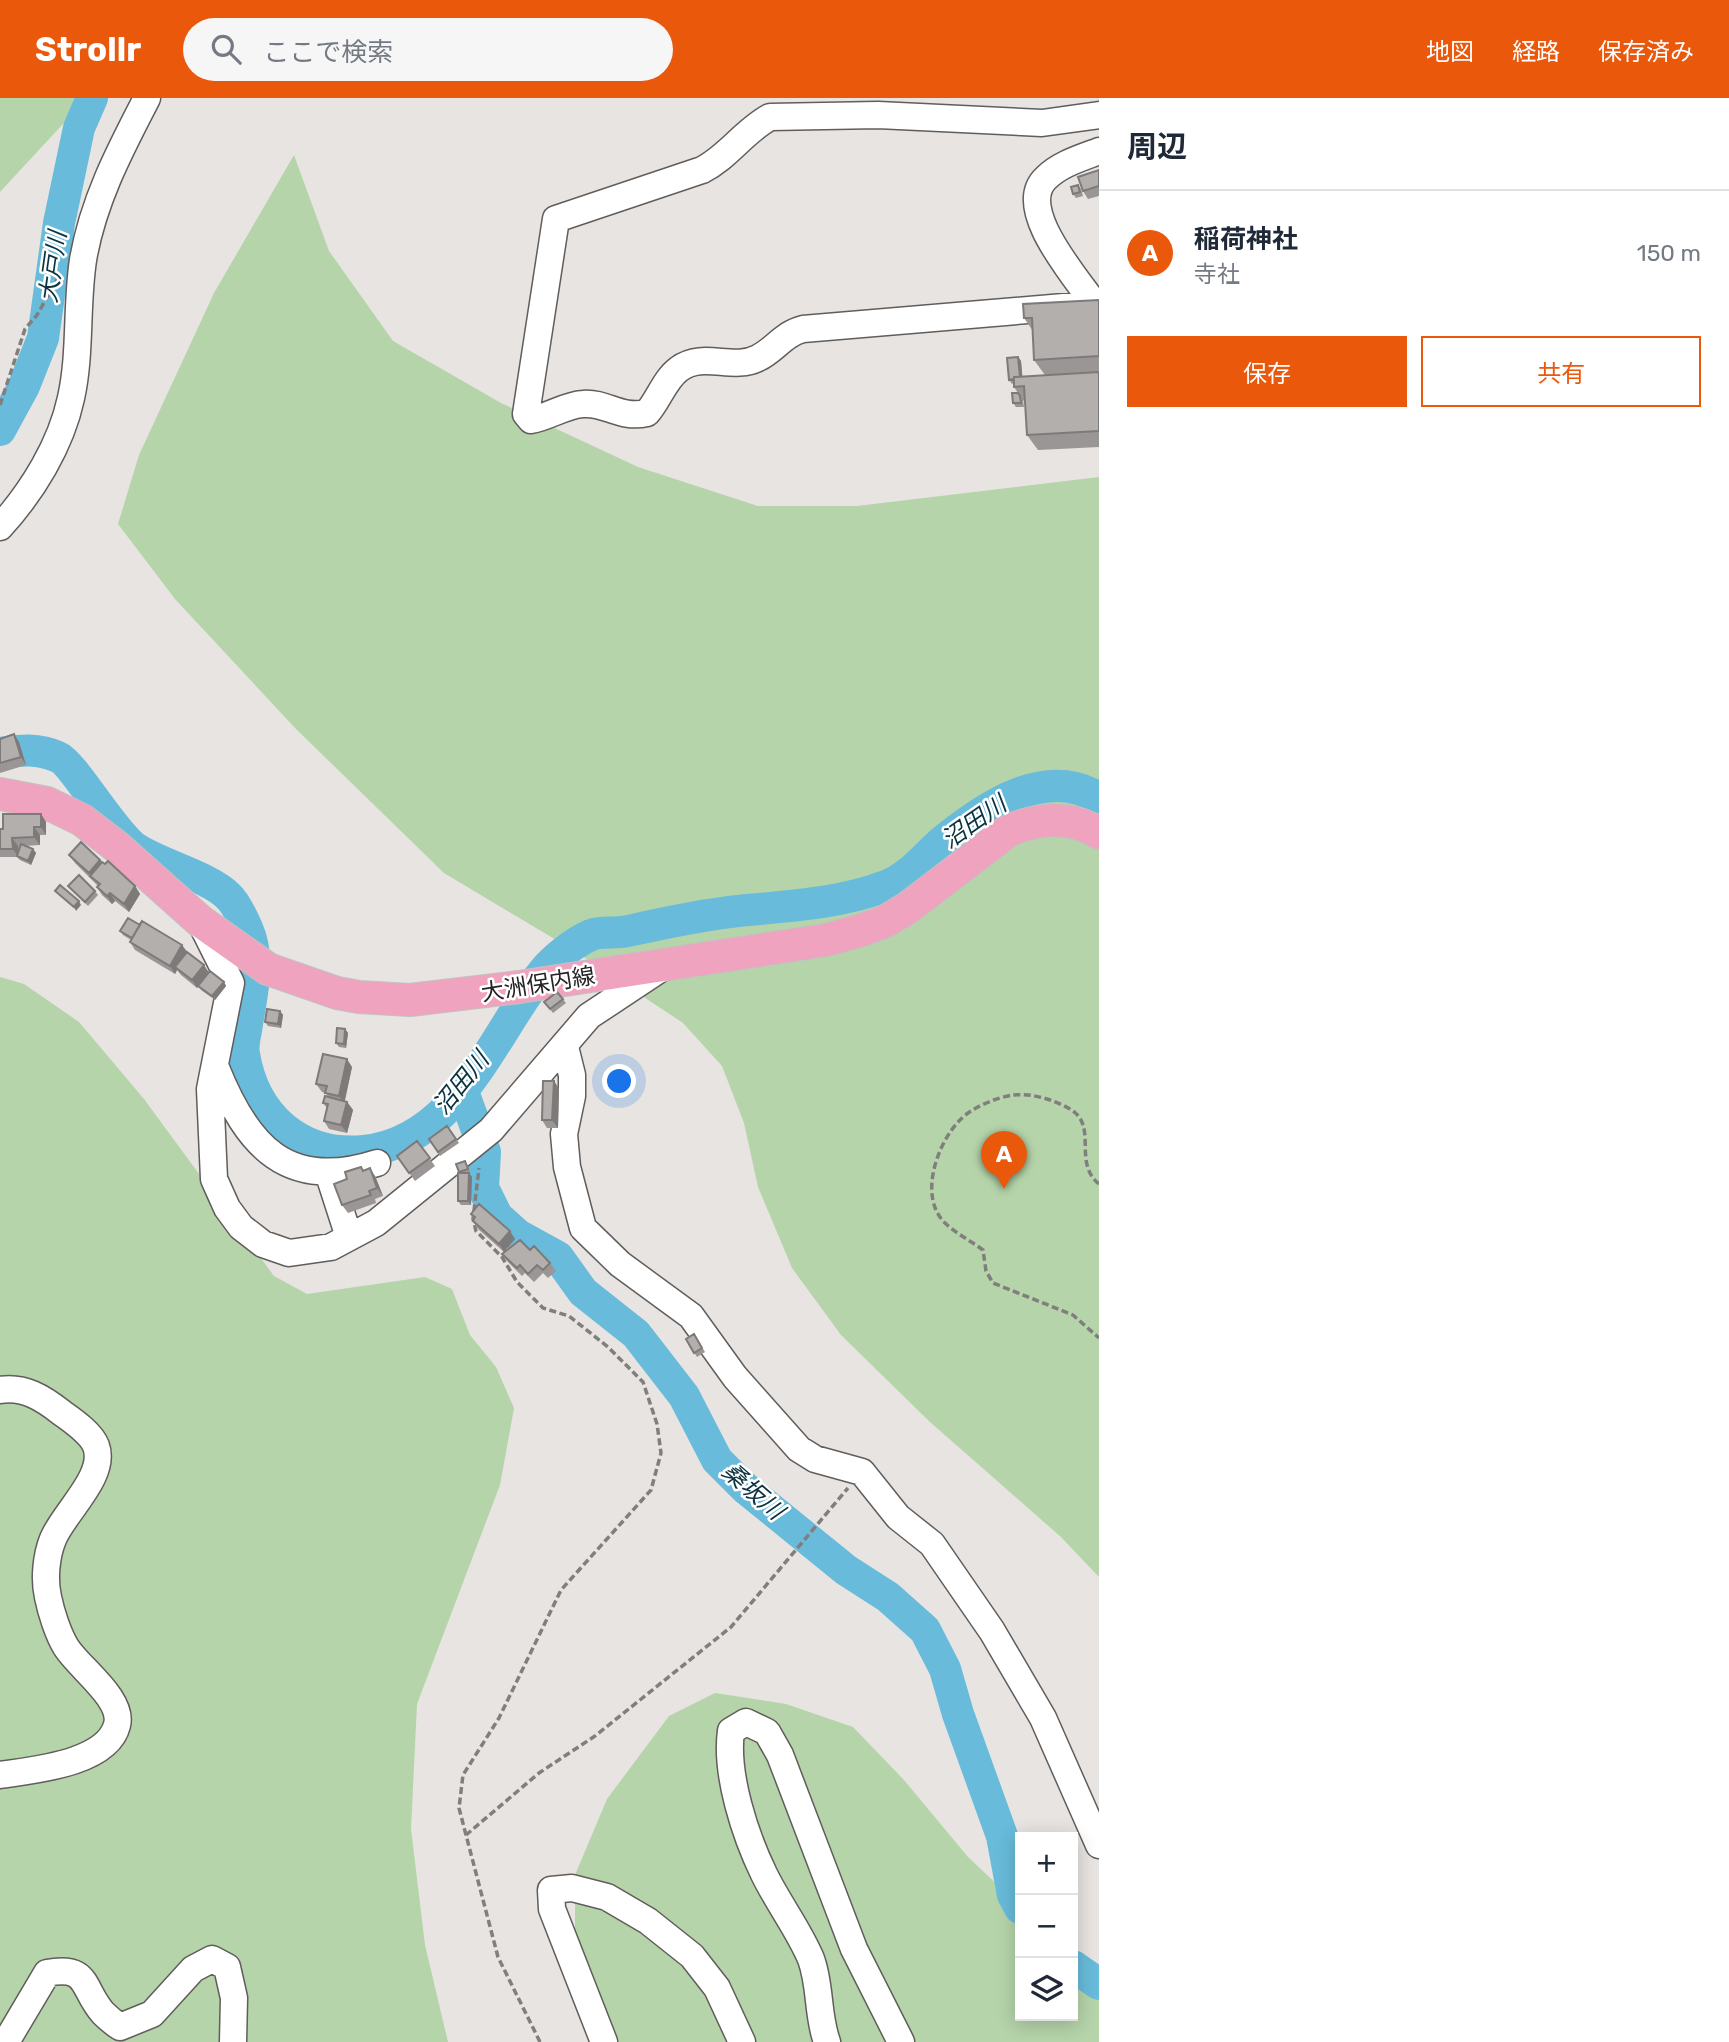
<!DOCTYPE html>
<html lang="ja">
<meta charset="utf-8">
<style>
body{margin:0;font-family:Rubik,"Noto Sans JP",sans-serif;background:#f6f6f7;color:#1f2937}
.controls{position:absolute;right:21px;bottom:21px;display:grid;overflow:hidden;border-radius:0px;box-shadow:0 4px 18px #0003}
.controls button{width:63px;height:63px;display:grid;place-items:center;padding:0;border:0;border-bottom:2px solid #e0e1e3;background:#fff;color:#1f2937;font:35px sans-serif}
.you{position:absolute;left:620px;top:984px;width:24px;height:24px;margin:-18px;border:5px solid #fff;border-radius:50%;background:#1a73e8;box-shadow:0 0 0 10px #1a73e833}
.badge{display:grid;place-items:center;width:46px;height:46px;border-radius:50%;background:#ea580c;color:#fff;font-size:23px;font-weight:700}
.pin{position:absolute;translate:-50% -58px;filter:drop-shadow(0 2px 4px #0008)}
.pin::after{content:'';position:absolute;top:37px;width:24px;height:21px;background:inherit;clip-path:polygon(0 0,100% 0,50% 100%)}
.list{margin:0;padding:0;list-style:none}
h2{display:flex;justify-content:space-between;align-items:center;height:91px;margin:0;padding:0 28px;font-size:30px}
h2 small{font-size:23px;font-weight:400;color:#747a83}
.list li{display:grid;grid-template-columns:46px 1fr auto;gap:21px;align-items:center;box-sizing:border-box;height:126px;padding:0 28px;border-top:2px solid #e0e1e3}
.list b{display:block;font-size:26px;white-space:nowrap}
.list p{margin:0;font-size:23px;white-space:nowrap;color:#747a83}
.list em{font-size:23px;font-style:normal;color:#747a83}
.actions{display:flex;gap:14px;padding:21px 28px}
.actions a{flex:1;padding:16px 0;border:2px solid #ea580c;border-radius:0px;text-align:center;font-size:24px;color:#ea580c}
.actions .main{background:#ea580c;color:#fff}
.icon{flex:none;width:38px;height:38px;fill:none;stroke:currentColor;stroke-width:2;stroke-linecap:round;stroke-linejoin:round}
.map{position:relative;flex:none;width:1099px;height:1944px;overflow:hidden}
header{display:flex;align-items:center;gap:42px;box-sizing:border-box;height:98px;padding:0 35px;background:#ea580c;color:#fff}
header strong{font-size:33px}
nav{display:flex;gap:38px;margin-inline-start:auto;font-size:24px}
.search{width:490px;height:63px;background:#f6f6f7;display:flex;align-items:center;gap:18px;box-sizing:border-box;padding:0 24px;border-radius:38px;color:#747a83;font-size:26px}
main{display:flex}
aside{flex:1;background:#fff}
.map>svg:first-child{display:block}
.green{fill:#b5d4aa}
.lines{fill:none;stroke-linecap:round;stroke-linejoin:round}
.river{stroke:#68bbda;stroke-width:32}
.minor-casing{stroke:#605d5b;stroke-width:29}
.major-casing{stroke:#c2c2c1;stroke-width:34}
.path{stroke:#817f7d;stroke-width:3.5;stroke-dasharray:7 3.5;stroke-linecap:butt}
.minor{stroke:#fff;stroke-width:26}
.major{stroke:#efa3be;stroke-width:32}
.wall{fill:#999695}
.shaded-wall{fill:#7d7a79}
.building{fill:#b2afad;stroke:#7d7a79;stroke-width:2}
.labels{text-anchor:middle;stroke-width:5;stroke-linejoin:round;paint-order:stroke}
.street-label{font-size:23px;fill:#252423;stroke:#fff}
.water-label{font-size:24px;font-style:italic;fill:#0a323f;stroke:#fff}
</style>
<header>
<strong>Strollr</strong>
<div class="search"><svg class="icon" aria-label="search" viewBox="0 0 24 24"><circle cx="10" cy="10" r="6"/><path d="M15 15l6 6"/></svg>ここで検索</div>
<nav><a>地図</a><a>経路</a><a>保存済み</a></nav>
</header>
<main>
<div class="map">
<svg width="1099" height="1944" viewBox="0 0 1099 1944">
<rect width="100%" height="100%" fill="#e7e4e1"/>
<!-- green -->
<path class="green" d="M0 0H87L0 94Z
M294 57 329 153 393 243 501 305 638 369 758 408H857L1099 379V1479L1061 1439 930 1324 841 1237 792 1170 758 1089 744 1025 722 968 683 925 573 852 444 775 296 631 175 501 118 426 139 357 214 195Z
M0 879 24 886 79 924 144 1001 274 1178 307 1196 425 1179 452 1191 470 1237 496 1269 514 1310 500 1387 417 1606 411 1731 425 1847 448 1944H0Z
M715 1595 786 1606 853 1629 904 1682 968 1759 1020 1808V1918H1073V1856L1099 1878V1944H611L575 1846V1777L607 1701 669 1618Z"/>
<g class="lines">
<!-- river -->
<path class="river" d="M0 332 24 288 43 240 59 125 79 30 92 0
M0 655C21 652 38 650 58 659 73 665 112 733 135 750 158 766 210 779 228 798 236 805 243 821 247 830 261 861 252 894 247 926 246 935 242 947 244 956 254 1018 300 1059 364 1053 458 1043 492 937 543 874 554 860 575 844 591 837 601 833 616 836 628 833 664 825 701 817 738 813 788 808 838 806 886 788 910 779 925 758 944 742 986 708 1046 667 1099 700
M462 991 485 1054 483 1090 497 1118 518 1137 558 1159 583 1194 636 1236 684 1298 717 1362 745 1390 846 1472 888 1499 925 1532 945 1571 958 1616 1002 1738 1013 1797 1020 1810
M1073 1868 1099 1886"/>
<defs>
<path id="minor" d="M1099 17 1042 25 878 17 770 19C744 33 728 59 702 72L556 121 526 316 531 322C549 319 565 307 583 306 607 304 619 321 647 315 658 303 665 281 679 271 703 253 733 273 758 260 775 252 783 236 803 231L1099 206
M1095 207C1076 179 1014 110 1046 80 1060 66 1081 60 1099 53
M0 429C32 394 61 347 71 300 81 255 76 208 83 162 93 103 120 52 147 0
M200 823 231 885 210 991 214 1081 227 1110 241 1129 263 1146 289 1155 331 1149 376 1125 491 1032 589 918 666 867
M565 949 572 977V998L564 1036 567 1069 583 1130 620 1166 691 1218 735 1279 799 1351 815 1361 862 1374 898 1419 932 1446 992 1533 1043 1620 1099 1747
M216 970C247 1048 287 1094 377 1065
M328 1074 349 1139
M0 1292C24 1288 43 1300 62 1315 73 1323 91 1335 96 1348 107 1378 64 1414 53 1441 46 1458 44 1482 48 1499 51 1514 58 1536 66 1549 79 1570 124 1601 117 1627 107 1666 32 1672 0 1677
M6 1944 47 1875C90 1867 81 1890 103 1915 108 1920 114 1925 120 1929L152 1916 193 1871 212 1861 227 1869 234 1900 233 1944
M604 1944 552 1811 551 1792 572 1790 607 1799 648 1823 692 1858 717 1890 742 1944
M827 1944C817 1917 821 1888 811 1861 799 1832 778 1805 764 1776 745 1737 725 1676 731 1633L746 1624 767 1634 780 1657 854 1851 901 1944"/>
<path id="major" d="M0 696 47 705 82 722 117 749 200 823 268 871 337 895 359 899 410 902 519 889 826 842 862 832 886 823 909 809 1008 733C1038 720 1070 717 1099 735"/>
</defs>
<!-- minor casing -->
<use href="#minor" class="minor-casing"/>
<!-- major casing -->
<use href="#major" class="major-casing"/>
<!-- path -->
<path class="path" d="M0 307 25 231 37 217 58 180
M1099 1086C1072 1064 1099 1028 1070 1011 1054 1002 1033 995 1014 997 997 999 973 1009 961 1021 938 1043 918 1097 944 1124 955 1135 971 1143 983 1152L986 1173 993 1185 1073 1217 1099 1240
M466 1737 459 1710 463 1677 499 1620 561 1492 651 1392 661 1355 657 1326 643 1284 608 1249 569 1218 543 1210 517 1184 502 1159 476 1133 473 1121 479 1070
M540 1944 498 1859 466 1737 539 1675 595 1638 731 1529 848 1390"/>
<!-- minor -->
<use href="#minor" class="minor"/>
<!-- major -->
<use href="#major" class="major"/>
</g>
<!-- wall -->
<path class="wall" d="M1099 72V98L1088 101 1083 93Z
M1078 87 1081 91 1083 98 1076 100 1073 96Z
M1099 202V274L1045 277 1034 262 1033 233 1024 220Z
M1018 259 1021 263 1022 279 1099 274V349L1038 352 1027 337 1025 304 1023 302 1024 309H1016L1013 305 1018 295 1014 289V285L1012 286 1009 282Z
M14 636 19 644 26 667 0 675V641Z
M41 716 46 724V737H40V747L24 748 33 751 36 755 31 767 20 762 17 759H0V731H3Z
M69 757 100 762 135 788 140 796 129 814 115 803 112 806 102 797 97 789 98 788 75 765Z
M68 788 95 793 98 797 88 808Z
M120 833 187 854 209 874 224 884 226 888 215 902 201 892 199 888 197 890 181 877 177 872 175 876 135 852 130 844 131 842 123 837Z
M557 894 566 905 553 915 544 904Z
M280 913 283 917 281 930 268 928 265 924Z
M345 931 348 935 346 950 339 949 336 945Z
M352 969 345 1003 347 1004 353 1012 347 1035 329 1031 324 1023 327 1010 323 1005 328 999 326 995 322 994 316 986Z
M554 983 559 991 558 1030H547L542 1022Z
M447 1028 459 1045 440 1058 429 1041Z
M417 1043 435 1068 415 1083 397 1058Z
M456 1066 468 1067 470 1075 469 1076 472 1079 471 1107H461L458 1103 459 1075Z
M364 1072 375 1078 383 1098 375 1101 376 1105 348 1115 342 1107 347 1081Z
M471 1116 515 1141 504 1154 478 1131 473 1123 474 1121Z
M530 1152 550 1165 556 1173 548 1180 543 1175 534 1184 525 1175 522 1178 508 1164 502 1156Z
M694 1236 705 1254 697 1259 686 1241Z"/>
<!-- shaded-wall -->
<path class="shaded-wall" d="M1018 259 1021 263 1023 285 1020 281Z
M14 636 19 644 26 667 21 659Z
M41 716 46 724V737L41 729Z
M34 729 40 737V747L34 739Z
M12 740 18 748V759L13 751Z
M33 751 36 755 31 767 28 763Z
M100 762 106 770 92 779 89 775Z
M135 788 140 796 129 814 124 806Z
M110 795 115 803 112 806 107 798Z
M79 803 81 807 76 813 74 809Z
M182 847 188 855 175 869 177 872 175 876 170 868Z
M204 867 209 875 197 890 192 882Z
M224 884 226 888 215 902 212 898Z
M280 913 283 917 281 930 278 926Z
M345 931 348 935 346 950 344 946Z
M347 961 352 969 344 1005 339 998Z
M554 983 559 991 558 1030 552 1022Z
M347 1004 353 1012 347 1035 341 1027Z
M370 1070 375 1078 383 1098 377 1090Z
M469 1075 472 1079 471 1107 468 1103Z
M510 1133 515 1141 504 1154 499 1146Z"/>
<!-- building -->
<path class="building" d="M1099 72V88L1083 93 1078 79Z
M1078 87 1080 94 1073 96 1071 89Z
M1099 202V258L1034 262 1032 220H1024L1023 206Z
M1018 259 1020 279H1014V281L1009 282 1007 260Z
M1099 274V333L1027 337 1024 288 1014 289V279Z
M1012 295H1018L1020 298 1021 305H1013Z
M14 636 21 659 0 665V641Z
M3 716H41V729H34V739L12 740 13 751H0V731H3Z
M81 744 100 762 89 775 69 757Z
M21 746 33 751 28 763 17 758Z
M108 763 135 788 124 806 110 795 107 798 97 789 100 786 90 778 102 764 105 766Z
M79 777 95 793 85 804 68 788Z
M60 787 79 803 74 809 55 793Z
M128 820 140 827 132 840 120 833Z
M142 823 182 847 170 868 130 844Z
M187 854 204 867 192 882 175 869Z
M210 873 224 884 212 898 198 888Z
M557 894 563 901 550 911 544 904Z
M267 911 280 913 278 926 265 924Z
M337 930 345 931 344 946 336 945Z
M323 956 347 961 339 998 325 995 327 988 316 986Z
M543 983H554L552 1022H542Z
M325 998 347 1004 341 1027 324 1023 328 1006 323 1005Z
M447 1028 456 1041 438 1054 429 1041Z
M417 1043 430 1060 409 1075 397 1058Z
M465 1063 468 1071 459 1074 456 1066Z
M361 1069 363 1073 370 1070 377 1090 369 1093 371 1097 342 1107 334 1086 347 1081 345 1074Z
M458 1075H469L468 1103H458Z
M479 1106 510 1133 499 1146 473 1123 475 1119 471 1116Z
M520 1142 530 1152 534 1148 550 1165 543 1172 537 1167 528 1176 520 1167 517 1170 502 1156Z
M694 1236 702 1250 694 1255 686 1241Z"/>
<g class="labels">
<!-- street labels -->
<g class="street-label">
<text transform="translate(538 886) rotate(-9)" y="8">大洲保内線</text>
</g>
<!-- water labels -->
<g class="water-label">
<text transform="translate(53 169) rotate(-82)" y="8">大戸川</text>
<text transform="translate(974 724) rotate(-35)" y="8">沼田川</text>
<text transform="translate(461 985) rotate(-51)" y="8">沼田川</text>
<text transform="translate(753 1393) rotate(41)" y="8">桑坂川</text>
</g>
</g>
</svg>
<div class="controls">
<button>+</button>
<button>−</button>
<button><svg class="icon" aria-label="layers" viewBox="0 0 24 24"><path d="M12 4l9 5-9 5-9-5zM3 14l9 5 9-5"/></svg></button>
</div>
<div class="you"></div>
<div class="pin badge" style="left:1004px;top:1091px">A</div>
</div>
<aside>
<h2>周辺<small></small></h2>
<ul class="list">
<li><span class="badge">A</span><div><b>稲荷神社</b><p>寺社</p></div><em>150 m</em></li>
</ul>
<div class="actions"><a class="main">保存</a><a>共有</a></div>
</aside>
</main>
